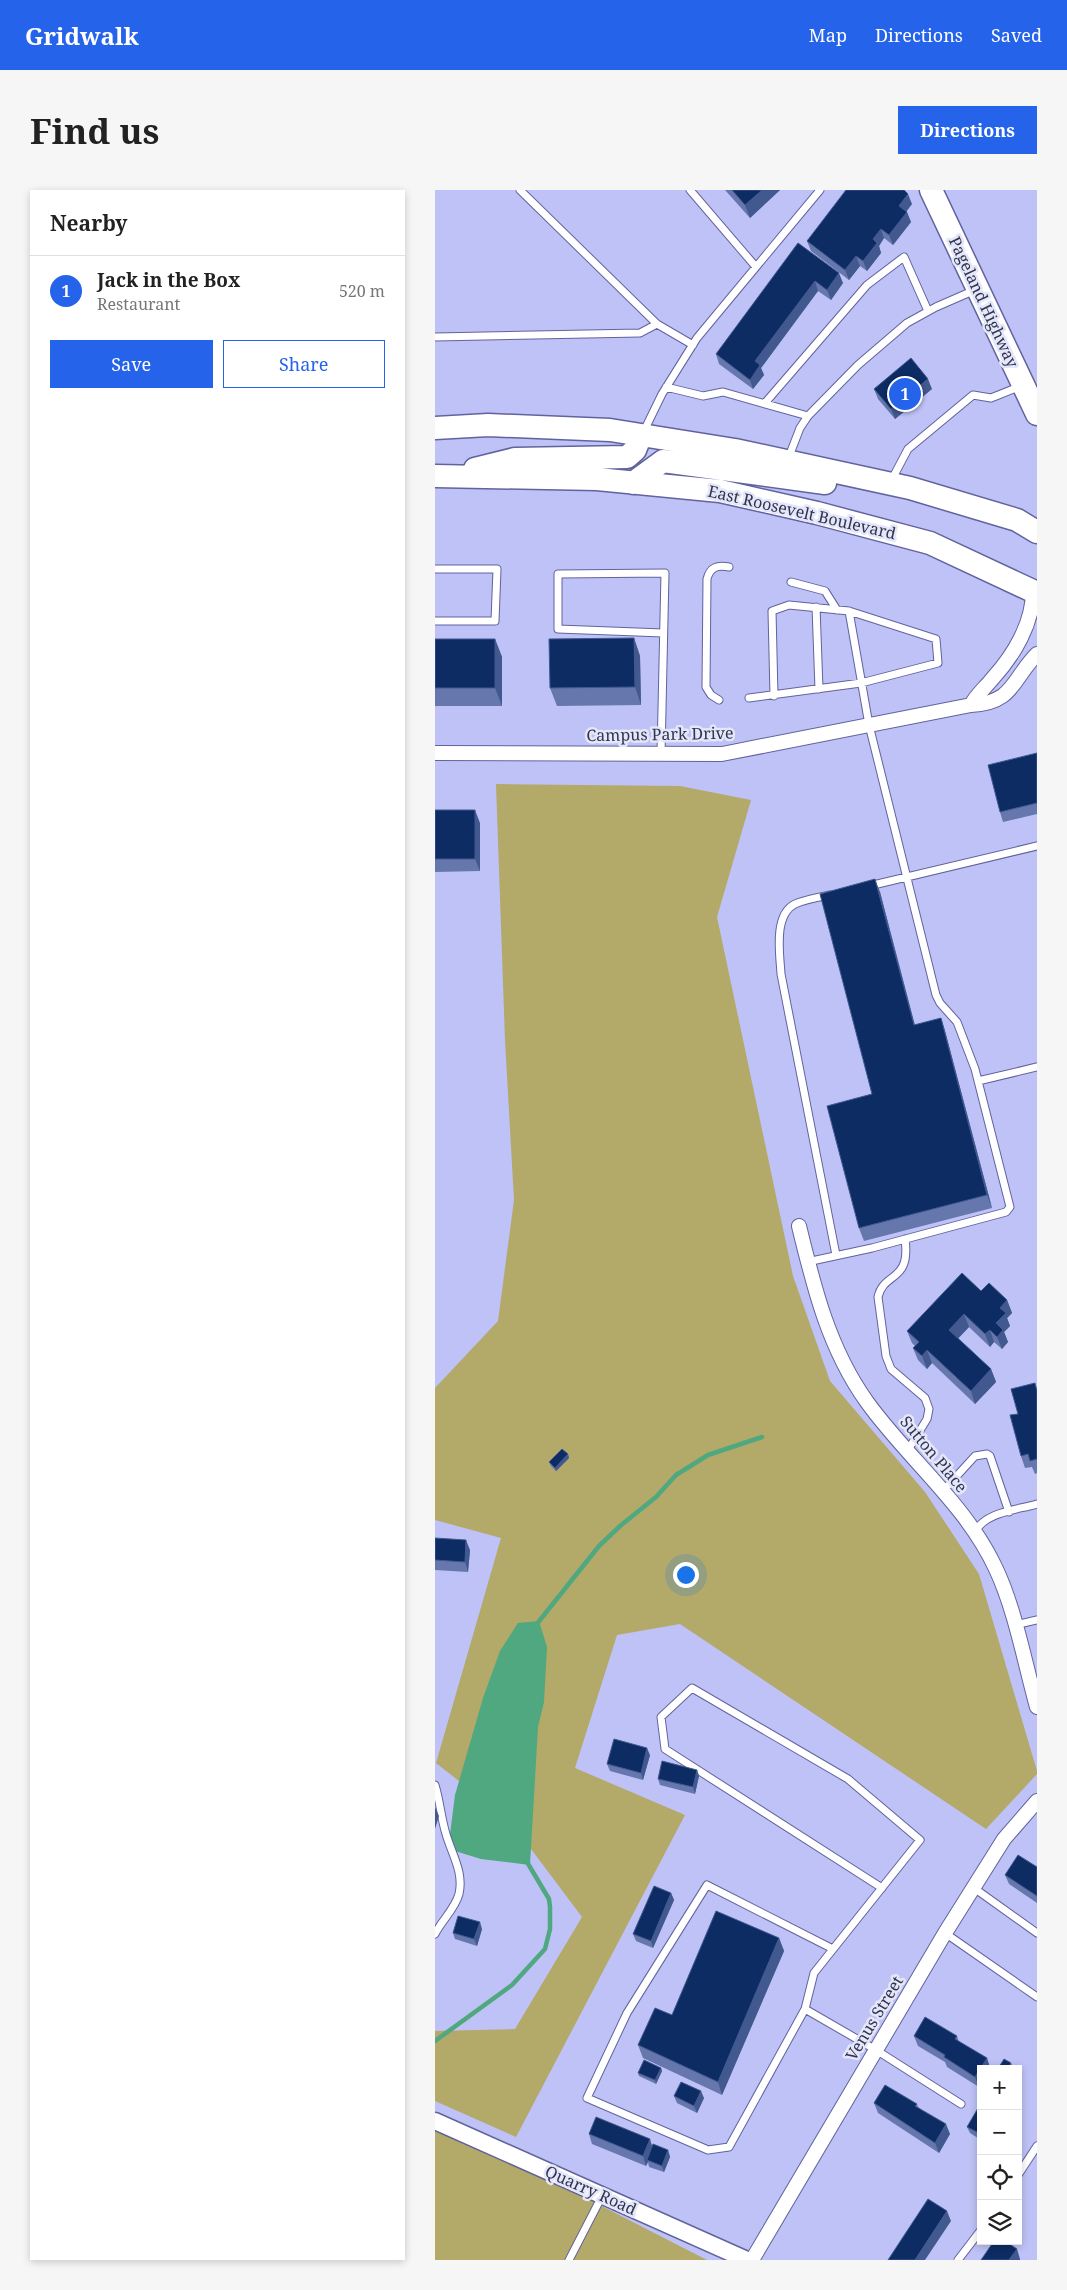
<!DOCTYPE html>
<meta charset="utf-8">
<style>
body{margin:0;font-family:"Noto Serif",serif;background:#f6f6f6;color:#222}
.controls{position:absolute;right:15px;bottom:15px;display:grid;overflow:hidden;border-radius:0px;box-shadow:0 2px 8px #0003}
.controls button{width:45px;height:45px;display:grid;place-items:center;padding:0;border:0;border-bottom:1px solid #e0e0e0;background:#fff;color:#222;font:25px sans-serif}
.you{position:absolute;left:250px;top:1384px;width:18px;height:18px;margin:-12px;border:4px solid #fff;border-radius:50%;background:#1a73e8;box-shadow:0 0 0 8px #1a73e833}
.badge{display:grid;place-items:center;width:32px;height:32px;border-radius:50%;background:#2563eb;color:#fff;font-size:16px;font-weight:700}
.pin{position:absolute;translate:-50% -50%;border:2px solid #fff;box-shadow:0 1px 5px #0006}
.list{margin:0;padding:0;list-style:none}
h2{display:flex;justify-content:space-between;align-items:center;height:65px;margin:0;padding:0 20px;font-size:21px}
h2 small{font-size:16px;font-weight:400;color:#767676}
.list li{display:grid;grid-template-columns:32px 1fr auto;gap:15px;align-items:center;box-sizing:border-box;height:70px;padding:0 20px;border-top:1px solid #e0e0e0}
.list b{display:block;font-size:19px;white-space:nowrap}
.list p{margin:0;font-size:16px;white-space:nowrap;color:#767676}
.list em{font-size:16px;font-style:normal;color:#767676}
.actions{display:flex;gap:10px;padding:15px 20px}
.actions a{flex:1;padding:11px 0;border:1px solid #2563eb;border-radius:0px;text-align:center;font-size:18px;color:#2563eb}
.actions .main{background:#2563eb;color:#fff}
.icon{flex:none;width:28px;height:28px;fill:none;stroke:currentColor;stroke-width:2;stroke-linecap:round;stroke-linejoin:round}
.map{position:relative;flex:none;width:602px;height:2070px;overflow:hidden;border-radius:0px}
header{display:flex;align-items:center;gap:30px;box-sizing:border-box;height:70px;padding:0 25px;background:#2563eb;color:#fff}
header strong{font-size:24px}
nav{display:flex;gap:28px;margin-inline-start:auto;font-size:18px}
.intro{display:flex;align-items:center;justify-content:space-between;box-sizing:border-box;height:120px;padding:0 30px}
h1{margin:0;font-size:35px}
.button{padding:12px 22px;border-radius:0px;background:#2563eb;color:#fff;font-size:18px;font-weight:700}
main{display:flex;gap:30px;padding:0 30px}
aside{flex:1;background:#fff;border-radius:0px;box-shadow:0 2px 8px #0003}
.map>svg:first-child{display:block}
.green{fill:#b3a968}
.water{fill:#4fa87f}
.lines{fill:none;stroke-linecap:round;stroke-linejoin:round}
.stream{stroke:#4fa87f;stroke-width:4.5}
.service-casing{stroke:#61639d;stroke-width:9}
.minor-casing{stroke:#61639d;stroke-width:16}
.tertiary-casing{stroke:#61639d;stroke-width:19}
.trunk-casing{stroke:#61639d;stroke-width:25}
.service{stroke:#fff;stroke-width:7}
.minor{stroke:#fff;stroke-width:14}
.tertiary{stroke:#fff;stroke-width:16}
.trunk{stroke:#fff;stroke-width:22}
.wall{fill:#6677ad}
.shaded-wall{fill:#425990}
.building{fill:#0d2c64;stroke:#425990}
.labels{text-anchor:middle;stroke-width:5;stroke-linejoin:round;paint-order:stroke}
.street-label{font-size:16px;fill:#32334d;stroke:#e4e6fa}
</style>
<header>
<strong>Gridwalk</strong>
<nav><a>Map</a><a>Directions</a><a>Saved</a></nav>
</header>
<div class="intro"><h1>Find us</h1><a class="button">Directions</a></div>
<main>
<aside>
<h2>Nearby<small></small></h2>
<ul class="list">
<li><span class="badge">1</span><div><b>Jack in the Box</b><p>Restaurant</p></div><em>520 m</em></li>
</ul>
<div class="actions"><a class="main">Save</a><a>Share</a></div>
</aside>
<div class="map">
<svg width="602" height="2070" viewBox="0 0 602 2070">
<rect width="100%" height="100%" fill="#bec2f6"/>
<!-- green -->
<path class="green" d="M61 594 245 596 316 610 282 727 358 1086 395 1191 490 1302 544 1384 602 1581V1584L551 1639 245 1434 182 1445 140 1578 250 1625 81 1947 0 1911V1841L80 1839 147 1727 75 1631 1 1573 66 1348 0 1330V1198L63 1131 79 1010 70 850Z
M0 1940 145 2005 272 2070H0Z"/>
<!-- water -->
<path class="water" d="M104 1431 112 1457 109 1512 103 1537 95 1675 46 1669 20 1661 14 1652 20 1605 48 1508 65 1461 83 1433Z"/>
<g class="lines">
<!-- stream -->
<path class="stream" d="M101 1435 164 1356 185 1336 221 1307 241 1285 273 1265 327 1247
M0 1851 77 1795 110 1759 115 1739V1717L114 1709 92 1672"/>
<defs>
<path id="service" d="M85 0 222 134 258 155
M255 0 321 77
M0 147 205 143 222 134
M231 197 268 206 288 202 373 226
M330 213 432 95 469 67 493 121
M208 243 227 204 262 148 385 0
M353 269 365 238 373 226 423 175 472 133 501 117 540 100
M456 291 473 259 538 205 556 208 586 196
M0 379H62L60 431H0
M356 392 390 401 402 420
M381 417 384 499
M339 506 337 421 354 415 414 421
M314 508 426 493 503 473 501 449 414 421 434 535 501 805 505 813 522 832 540 879 575 1017 571 1022 437 1058 372 1072
M284 510 276 505 271 497 272 389C275 377 282 375 294 377
M226 564 230 383 123 384V439L228 443
M434 696 602 656
M395 705C384 707 371 709 360 714 338 725 345 765 346 784L401 1065
M543 891 602 877
M470 1049C476 1093 449 1081 443 1107L451 1166 456 1179 490 1208 494 1219 492 1229 473 1260
M508 1301 540 1266 552 1264 555 1266 574 1322
M540 1342C550 1322 582 1320 602 1314
M580 1435 602 1430
M0 1595C5 1611 6 1628 11 1644 17 1665 29 1682 24 1704 20 1719 7 1730 0 1744
M447 1698 230 1559 226 1527 257 1498 413 1589 485 1650 379 1783 370 1819 441 1860 526 1914
M539 1698 602 1743
M510 1743 602 1807
M370 1819 294 1957 273 1960 152 1908 192 1823 272 1695 398 1759
M583 1985 602 1956
M134 2070 167 2006
M523 2070 546 2040"/>
<path id="minor" d="M536 515C542 504 550 498 558 488 579 465 598 433 598 401
M0 563 287 564 536 515C579 513 577 489 602 464
M364 1036C379 1098 394 1159 432 1212 473 1269 531 1314 561 1379 580 1419 590 1474 602 1517
M317 2070 510 1743 569 1649 602 1611"/>
<path id="tertiary" d="M0 1931 312 2070"/>
<path id="trunk" d="M496 0 602 224
M0 238 53 235 175 240 300 260 475 298 582 330 602 342
M40 279 80 269 192 267 200 260 206 245
M0 286 162 289 285 301 382 323 495 353 602 403
M198 293 228 271 390 293"/>
</defs>
<!-- service casing -->
<use href="#service" class="service-casing"/>
<!-- minor casing -->
<use href="#minor" class="minor-casing"/>
<!-- tertiary casing -->
<use href="#tertiary" class="tertiary-casing"/>
<!-- trunk casing -->
<use href="#trunk" class="trunk-casing"/>
<!-- service -->
<use href="#service" class="service"/>
<!-- minor -->
<use href="#minor" class="minor"/>
<!-- tertiary -->
<use href="#tertiary" class="tertiary"/>
<!-- trunk -->
<use href="#trunk" class="trunk"/>
</g>
<!-- wall -->
<path class="wall" d="M290 0H345L315 28Z
M477 14 471 21 476 32 458 55 449 48 444 56 446 63 432 81 425 76 414 90 376 61 372 51Z
M363 53 408 93 396 110 383 101 326 178 329 185 318 199 284 174 281 164Z
M439 199H497L460 229 443 209Z
M199 448 205 466 206 515 122 516 115 498Z
M0 449H60L67 467V516H0Z
M602 563V624L568 632 565 622Z
M0 620 45 633V681L0 682Z
M445 702 480 835 506 828 510 841 557 1018 429 1051 424 1038 437 904Z
M546 1101 572 1110 577 1123 572 1128 575 1136 569 1142 573 1152 567 1159 559 1152 555 1157 534 1137 523 1148 556 1179 561 1192 540 1214 497 1173 492 1179 483 1170 478 1158 480 1156 477 1153 472 1141Z
M602 1198V1283L600 1284 597 1277 590 1278 586 1266 583 1224Z
M133 1264 134 1268 121 1281 116 1276 114 1272Z
M0 1348 35 1360 33 1382 0 1380Z
M215 1565 208 1590 175 1581 172 1574Z
M262 1580 264 1586 260 1604 225 1595 223 1589Z
M602 1677V1713L574 1694 570 1685Z
M236 1703 239 1710 218 1758 201 1751 198 1744Z
M47 1739 42 1756 20 1749 18 1743Z
M344 1748 349 1761 287 1905 208 1868 203 1855 237 1825Z
M479 1846H522L524 1852 552 1868 555 1878V1879H546L544 1897 512 1877 510 1872 483 1856Z
M226 1878 227 1881 221 1894 204 1886 203 1883Z
M239 1906 269 1908 262 1923 242 1913Z
M439 1913 482 1914 483 1917 515 1944 504 1963 443 1923Z
M546 1913V1950L535 1943 532 1937Z
M154 1944 217 1956 233 1960 235 1967 229 1982 214 1977 213 1972 211 1976 157 1954Z"/>
<!-- shaded-wall -->
<path class="shaded-wall" d="M327 0H345L315 28 310 15Z
M473 4 477 14 468 26 464 16Z
M472 22 476 32 458 55 454 45Z
M446 39 449 48 444 56 446 63 432 81 428 71 438 49Z
M421 66 425 76 414 90 410 80Z
M404 83 408 93 396 110 392 100Z
M380 91 383 101 326 178 329 185 318 199 315 190 320 171Z
M493 189 497 199 460 229 456 219Z
M199 448 205 466 206 515 200 497Z
M60 449 67 467V516L60 498Z
M40 620 45 633V681L40 669Z
M440 689 445 702 483 848 479 835Z
M506 828 510 841 557 1018 552 1005Z
M572 1110 577 1123 572 1128 575 1136 569 1142 573 1152 567 1159 562 1147 561 1133 565 1118Z
M529 1124 534 1137 519 1153 514 1140Z
M555 1140 559 1152 555 1157 550 1144Z
M492 1160 497 1173 492 1179 487 1166Z
M556 1179 561 1192 540 1214 536 1201Z
M133 1264 134 1268 121 1281 120 1278Z
M31 1350 35 1360 33 1382 30 1372Z
M212 1558 215 1565 208 1590 206 1583Z
M262 1580 264 1586 260 1604 258 1597Z
M0 1617 4 1626 0 1639Z
M236 1703 239 1710 218 1758 216 1751Z
M45 1732 47 1739 42 1756 39 1749Z
M344 1748 349 1761 287 1905 283 1892Z
M552 1868 555 1878V1879H546V1894L544 1897 540 1887Z
M576 1873 577 1876 575 1879H572Z
M226 1878 227 1881 221 1894 220 1890Z
M266 1901 269 1908 262 1923 259 1916Z
M511 1934 515 1944 504 1963 500 1953Z
M215 1949 218 1959 212 1970 213 1972 211 1976 208 1966Z
M233 1960 235 1967 229 1982 227 1976Z
M512 2021 516 2031 490 2070H480Z
M582 2059 585 2069V2070H574Z"/>
<!-- building -->
<path class="building" d="M297 0H327L310 15Z
M411 0H469L473 4 464 16 472 22 454 45 446 39 438 49 442 53 428 71 421 66 410 80 372 51Z
M363 53 404 83 392 100 380 91 320 171 325 175 315 190 281 164Z
M476 168 493 189 456 219 439 199Z
M199 448 200 497 115 498 114 449Z
M0 449H60V498H0Z
M602 563V613L565 622 553 575Z
M0 620H40V669H0Z
M440 689 479 835 506 828 552 1005 424 1038 392 916 437 904 385 704Z
M527 1083 546 1101 554 1093 572 1110 565 1118 571 1123 561 1133 568 1140 562 1147 555 1140 550 1144 529 1124 514 1140 556 1179 536 1201 492 1160 487 1166 478 1158 484 1152 472 1141Z
M600 1193 602 1201V1269L595 1271 593 1264 586 1266 575 1225 583 1224 576 1199Z
M127 1259 133 1264 120 1278 114 1272Z
M0 1348 31 1350 30 1372 0 1370Z
M179 1549 212 1558 206 1583 172 1574Z
M227 1571 262 1580 258 1597 223 1589Z
M583 1665 602 1677V1706L570 1685Z
M219 1696 236 1703 216 1751 198 1744Z
M281 1721 344 1748 283 1892 203 1855 220 1818 237 1825Z
M23 1726 45 1732 39 1749 18 1743Z
M490 1827 522 1846 520 1849 552 1868 540 1887 509 1867 510 1865 479 1846Z
M569 1869 576 1873 572 1879H567L564 1877Z
M209 1870 226 1878 220 1890 203 1883Z
M246 1892 266 1901 259 1916 239 1906Z
M450 1895 482 1914 480 1916 511 1934 500 1953 439 1913Z
M546 1913V1944L532 1937Z
M161 1927 215 1949 208 1966 154 1944Z
M218 1954 233 1960 227 1976 212 1970Z
M493 2009 512 2021 480 2070H453Z
M559 2051H570L582 2059 574 2070H546Z"/>
<g class="labels">
<!-- street labels -->
<g class="street-label">
<text transform="translate(549 112) rotate(65)" y="6">Pageland Highway</text>
<text transform="translate(367 322) rotate(13)" y="6">East Roosevelt Boulevard</text>
<text transform="translate(225 544) rotate(-1)" y="6">Campus Park Drive</text>
<text transform="translate(499 1264) rotate(50)" y="6">Sutton Place</text>
<text transform="translate(439 1828) rotate(-59)" y="6">Venus Street</text>
<text transform="translate(156 2000) rotate(24)" y="6">Quarry Road</text>
</g>
</g>
</svg>
<div class="controls">
<button>+</button>
<button>−</button>
<button><svg class="icon" aria-label="locate" viewBox="0 0 24 24"><circle cx="12" cy="12" r="6"/><path d="M12 2v4M12 18v4M2 12h4M18 12h4"/></svg></button>
<button><svg class="icon" aria-label="layers" viewBox="0 0 24 24"><path d="M12 4l9 5-9 5-9-5zM3 14l9 5 9-5"/></svg></button>
</div>
<div class="you"></div>
<div class="pin badge" style="left:470px;top:204px">1</div>
</div>
</main>
